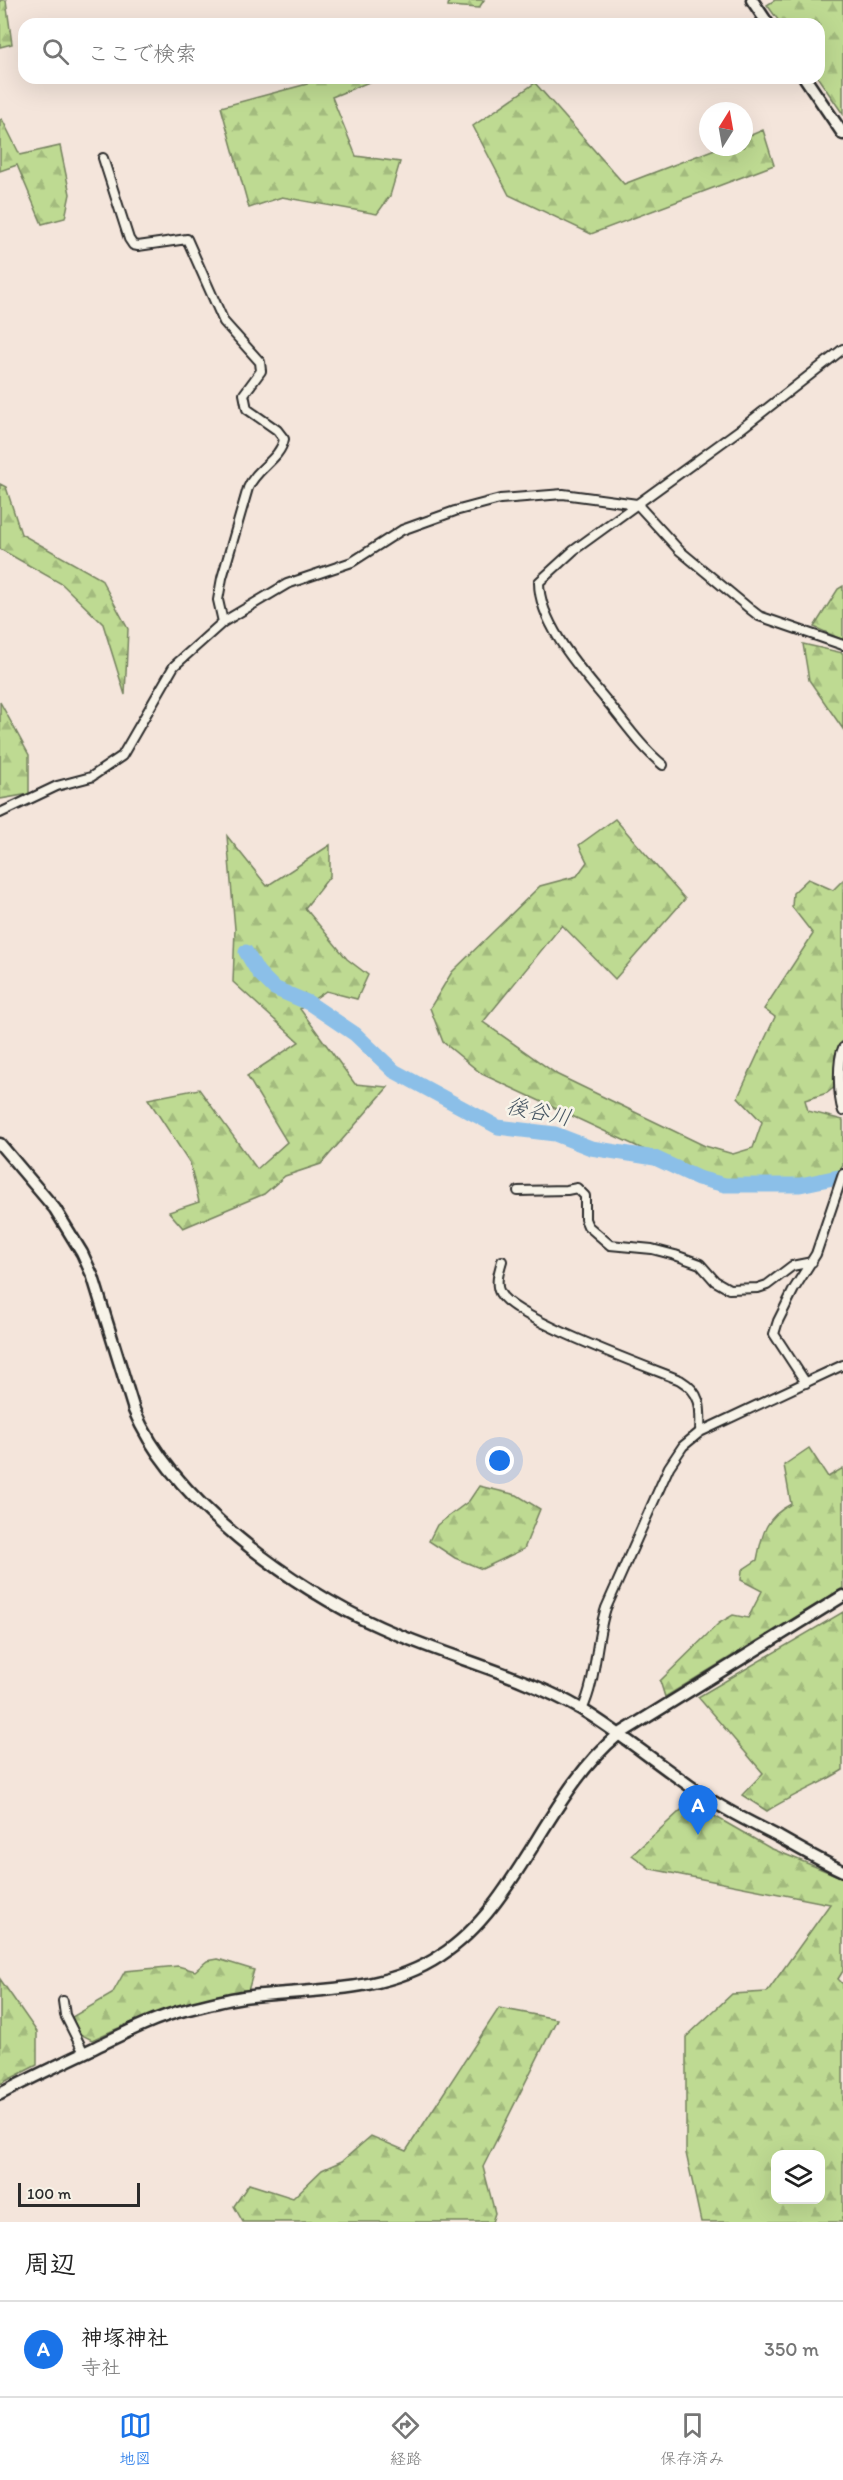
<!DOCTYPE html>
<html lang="ja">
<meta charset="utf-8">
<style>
body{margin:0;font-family:Itim,"Klee One",sans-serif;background:#f6f6f6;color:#222}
.controls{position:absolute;right:18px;bottom:18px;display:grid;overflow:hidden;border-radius:12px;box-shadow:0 6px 24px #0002}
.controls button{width:54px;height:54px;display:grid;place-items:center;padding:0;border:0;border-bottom:2px solid #e0e0e0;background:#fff;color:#222;font:30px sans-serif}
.compass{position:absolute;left:699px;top:102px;width:54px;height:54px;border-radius:50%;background:#fff;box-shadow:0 6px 24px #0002;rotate:11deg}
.scale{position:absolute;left:18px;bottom:15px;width:122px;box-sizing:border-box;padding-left:6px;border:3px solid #2b2b2b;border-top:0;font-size:16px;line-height:21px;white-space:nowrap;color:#2b2b2b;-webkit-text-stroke:4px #f7f3e8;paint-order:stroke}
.you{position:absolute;left:500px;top:1461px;width:21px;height:21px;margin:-15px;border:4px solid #fff;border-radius:50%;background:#1a73e8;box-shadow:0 0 0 9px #1a73e833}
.badge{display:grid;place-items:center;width:39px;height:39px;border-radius:50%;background:#1a73e8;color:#fff;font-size:20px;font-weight:700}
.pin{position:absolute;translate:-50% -50px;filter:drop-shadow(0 2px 3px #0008)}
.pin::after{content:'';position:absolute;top:32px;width:21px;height:18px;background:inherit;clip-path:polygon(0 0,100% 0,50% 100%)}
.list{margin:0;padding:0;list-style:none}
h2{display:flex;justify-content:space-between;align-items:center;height:78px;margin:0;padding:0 24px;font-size:26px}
h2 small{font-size:20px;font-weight:400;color:#767676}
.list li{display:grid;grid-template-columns:39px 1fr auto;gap:18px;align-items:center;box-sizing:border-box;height:96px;padding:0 24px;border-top:2px solid #e0e0e0}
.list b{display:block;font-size:22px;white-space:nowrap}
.list p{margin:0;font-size:20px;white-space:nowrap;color:#767676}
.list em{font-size:20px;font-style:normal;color:#767676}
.icon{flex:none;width:33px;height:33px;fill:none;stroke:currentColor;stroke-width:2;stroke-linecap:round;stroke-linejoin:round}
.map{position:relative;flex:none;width:843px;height:2222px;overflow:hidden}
.search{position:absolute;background:#fff;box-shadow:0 6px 24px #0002;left:18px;right:18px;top:18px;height:66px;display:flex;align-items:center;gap:15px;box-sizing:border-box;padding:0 21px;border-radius:18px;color:#767676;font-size:22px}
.sheet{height:174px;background:#fff}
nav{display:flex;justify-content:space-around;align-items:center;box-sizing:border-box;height:84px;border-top:2px solid #e0e0e0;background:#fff;font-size:16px;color:#767676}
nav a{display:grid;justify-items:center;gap:3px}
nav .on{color:#1a73e8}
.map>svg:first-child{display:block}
.forest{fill:url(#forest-firs);stroke:#74825e;stroke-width:1.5;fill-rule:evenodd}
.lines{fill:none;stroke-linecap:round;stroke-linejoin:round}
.river{stroke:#8bbfe8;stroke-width:15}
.minor-casing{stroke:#2b2b2b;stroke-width:12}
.tertiary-casing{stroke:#2b2b2b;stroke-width:15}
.minor{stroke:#f7f3e8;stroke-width:8}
.tertiary{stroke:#f7f3e8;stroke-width:10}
.labels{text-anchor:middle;stroke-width:5;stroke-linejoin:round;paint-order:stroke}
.water-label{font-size:22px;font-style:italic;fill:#485764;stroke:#f7f3e8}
</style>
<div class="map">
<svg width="843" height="2222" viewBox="0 0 843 2222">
<defs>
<pattern id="forest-firs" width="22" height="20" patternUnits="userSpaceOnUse" patternTransform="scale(1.5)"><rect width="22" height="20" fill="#beda92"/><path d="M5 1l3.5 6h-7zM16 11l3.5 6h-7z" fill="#a3bb7e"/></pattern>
</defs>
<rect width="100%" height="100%" fill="#f4e5db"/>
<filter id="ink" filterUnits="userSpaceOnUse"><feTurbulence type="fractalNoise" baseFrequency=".0167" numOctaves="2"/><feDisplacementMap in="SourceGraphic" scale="12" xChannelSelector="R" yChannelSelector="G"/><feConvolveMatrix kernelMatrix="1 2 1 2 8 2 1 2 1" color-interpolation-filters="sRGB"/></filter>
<g filter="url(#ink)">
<!-- forest -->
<path class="forest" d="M0 0H6L12 44 0 47Z
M449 0H484L479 8 448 6Z
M775 0H843V114L818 78 819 24H781L767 5Z
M311 78H379L332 97 356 156 400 162 390 196 377 214 282 197 249 208 221 107 307 84Z
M535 83 624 184 720 147H744V138L763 130 774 165 591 234 509 195 473 126Z
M2 119 20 155 60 146 70 194 65 218 42 224 17 165 0 171V120Z
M0 484 6 487 21 534 101 579 128 629 125 695 103 624 62 584 0 549Z
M843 586V640L814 627 838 589Z
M803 644 843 653V729L809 680Z
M0 702 29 755V794L0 799Z
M615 819 685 899 615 979 562 925 483 1022 558 1075 705 1146 733 1154 753 1148 762 1122 738 1097 775 1017 764 1009 813 934 792 907 793 893 808 879 833 890 843 880V1039L835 1055 836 1086 827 1093 805 1100 808 1111 843 1120V1165L838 1174C815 1181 794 1181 769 1181 746 1182 733 1185 709 1180L482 1074 443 1042 430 1008 452 972 540 886 577 876 587 862 579 845Z
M227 836 267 886 330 845V876L305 908 347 959 368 975 357 999 326 991 300 1009 355 1084 388 1087 321 1164 285 1176 264 1194 183 1228 169 1212 199 1202 190 1163 148 1099 199 1089 257 1169 287 1142 247 1076 299 1042 233 982 235 929Z
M809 1448 828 1477 843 1468V1588L665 1697 660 1681 719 1623 733 1615 748 1618 762 1591 741 1580 742 1570 757 1560C762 1533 766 1517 791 1504L784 1465Z
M479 1486 517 1495 540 1509 524 1549 482 1569 455 1558 429 1541 437 1525 469 1501Z
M843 1612V1770C819 1785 792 1795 767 1811L742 1795 763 1773 698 1697Z
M690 1802 770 1848 843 1878V1971L838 1979 843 1984V2222H701L686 2153V2037L732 1994 767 1992 830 1904 651 1869 632 1855ZM776 2154H820V2200H776Z
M218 1959 254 1970 248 1991C193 1998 142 2016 92 2040L78 2033 72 2017 112 1994 125 1971 178 1966 195 1971 207 1961Z
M0 1979 37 2032V2065L0 2084Z
M499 2008 557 2019 483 2167 495 2213 492 2222H243L234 2206 249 2184 293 2198 322 2170 342 2161 371 2136 406 2151Z"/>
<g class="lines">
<!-- river -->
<path class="river" d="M246 952 258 972 274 988 309 1003 355 1034 394 1071 498 1127 555 1134 591 1148 655 1158 698 1178 725 1185H800L838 1177"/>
<defs>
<path id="minor" d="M103 158 129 239 133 245 138 246 187 239 224 322 260 362 261 371 244 394 247 409 277 430 284 439C280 460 256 468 248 488L222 578 218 600 223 622
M663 765C642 748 627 726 610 705 584 673 539 625 539 582L574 550 742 428 843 349
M0 813 57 786 91 777 122 756 174 666 223 622 287 584 352 562 402 530 455 511 500 499 563 494 637 504 679 550 750 609 759 616 843 645
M843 1048C837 1060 838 1098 843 1111
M518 1191 567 1190 577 1188 585 1196V1219L588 1226 610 1245 652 1249 675 1255 700 1264 715 1281 729 1289 758 1288 767 1285 792 1266 812 1262
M502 1261C499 1271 495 1284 500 1293 514 1319 648 1367 680 1380 702 1393 701 1408 700 1432
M806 1383 774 1334 778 1321 794 1289 816 1254 843 1174
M582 1710C597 1679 595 1641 606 1608L669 1467 683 1446 700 1432 843 1365
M63 2001 65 2015 84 2053"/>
<path id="tertiary" d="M752 0 768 24
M805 78 843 134
M0 1144 55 1209 82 1253 93 1277 134 1410C171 1499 293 1589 380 1627 444 1656 521 1674 581 1709 622 1734 660 1766 700 1793 724 1810 752 1823 779 1837 800 1849 821 1861 843 1871
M0 2094C31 2078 62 2063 94 2048 123 2034 153 2018 185 2010 204 2005 224 2000 243 1997 309 1989 383 1994 440 1956 518 1906 546 1794 618 1735L843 1596"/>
</defs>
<!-- minor casing -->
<use href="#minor" class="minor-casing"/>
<!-- tertiary casing -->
<use href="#tertiary" class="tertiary-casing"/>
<!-- minor -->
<use href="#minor" class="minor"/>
<!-- tertiary -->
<use href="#tertiary" class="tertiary"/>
</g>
</g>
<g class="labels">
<!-- water labels -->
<g class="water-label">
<text transform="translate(539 1111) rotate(12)" y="8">後谷川</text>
</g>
</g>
</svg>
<div class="controls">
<button><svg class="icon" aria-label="layers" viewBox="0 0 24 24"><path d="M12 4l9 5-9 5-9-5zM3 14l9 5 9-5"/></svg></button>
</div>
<svg class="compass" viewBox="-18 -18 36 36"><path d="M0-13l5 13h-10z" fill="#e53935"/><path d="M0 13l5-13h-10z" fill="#767676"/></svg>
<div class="scale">100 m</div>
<div class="you"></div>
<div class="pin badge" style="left:698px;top:1835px">A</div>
<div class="search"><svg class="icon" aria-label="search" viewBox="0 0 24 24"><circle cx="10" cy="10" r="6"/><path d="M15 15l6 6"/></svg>ここで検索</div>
</div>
<section class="sheet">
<h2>周辺<small></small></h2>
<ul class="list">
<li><span class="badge">A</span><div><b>神塚神社</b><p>寺社</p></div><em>350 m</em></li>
</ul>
</section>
<nav>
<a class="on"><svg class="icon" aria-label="map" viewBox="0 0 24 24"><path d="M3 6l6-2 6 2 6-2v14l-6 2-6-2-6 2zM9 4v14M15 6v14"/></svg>地図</a>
<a><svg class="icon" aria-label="directions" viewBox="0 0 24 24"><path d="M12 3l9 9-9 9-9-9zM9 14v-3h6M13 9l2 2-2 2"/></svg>経路</a>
<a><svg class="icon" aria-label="saved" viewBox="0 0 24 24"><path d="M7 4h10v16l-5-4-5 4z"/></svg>保存済み</a>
</nav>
